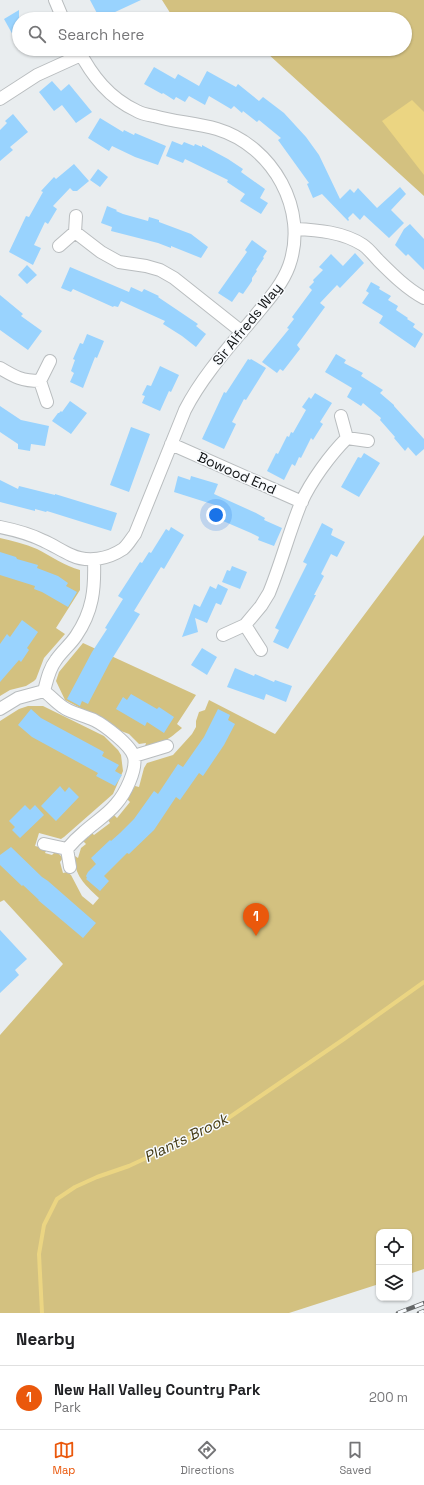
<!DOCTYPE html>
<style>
body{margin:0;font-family:"Space Grotesk",sans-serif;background:#f6f6f6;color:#202124}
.controls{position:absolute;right:12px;bottom:12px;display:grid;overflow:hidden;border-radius:8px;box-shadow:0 1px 3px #0004}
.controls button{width:36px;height:36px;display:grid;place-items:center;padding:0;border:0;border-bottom:1px solid #e0e0e0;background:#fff;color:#202124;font:20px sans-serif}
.you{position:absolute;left:216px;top:515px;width:14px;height:14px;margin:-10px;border:3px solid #fff;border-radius:50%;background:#1a73e8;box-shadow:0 0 0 6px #1a73e833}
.badge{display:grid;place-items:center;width:26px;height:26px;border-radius:50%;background:#ea580c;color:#fff;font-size:13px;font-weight:700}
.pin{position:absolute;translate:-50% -33px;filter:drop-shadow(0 1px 2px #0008)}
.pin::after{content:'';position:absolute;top:21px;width:14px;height:12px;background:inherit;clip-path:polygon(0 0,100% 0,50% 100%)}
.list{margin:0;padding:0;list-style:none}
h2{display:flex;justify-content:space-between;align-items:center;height:52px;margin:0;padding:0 16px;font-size:17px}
h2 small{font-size:13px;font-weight:400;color:#757577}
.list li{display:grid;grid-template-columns:26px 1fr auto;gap:12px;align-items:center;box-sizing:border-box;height:64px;padding:0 16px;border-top:1px solid #e0e0e0}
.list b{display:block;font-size:15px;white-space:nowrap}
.list p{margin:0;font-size:13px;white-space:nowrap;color:#757577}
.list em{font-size:13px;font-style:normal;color:#757577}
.icon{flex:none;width:22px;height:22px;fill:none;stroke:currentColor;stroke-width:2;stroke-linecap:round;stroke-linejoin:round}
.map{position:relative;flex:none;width:424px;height:1313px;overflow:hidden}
.search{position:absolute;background:#fff;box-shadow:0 1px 3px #0004;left:12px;right:12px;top:12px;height:44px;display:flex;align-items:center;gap:10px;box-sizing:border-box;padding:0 14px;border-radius:22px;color:#757577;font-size:15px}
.sheet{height:116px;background:#fff}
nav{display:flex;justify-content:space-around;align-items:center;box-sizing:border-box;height:56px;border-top:1px solid #e0e0e0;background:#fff;font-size:11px;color:#757577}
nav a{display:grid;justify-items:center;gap:2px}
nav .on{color:#ea580c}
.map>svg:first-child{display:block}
.green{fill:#d3c180}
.water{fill:#ebd582}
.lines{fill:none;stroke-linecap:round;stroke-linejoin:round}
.stream{stroke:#ebd582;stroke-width:4}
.building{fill:#99d3fe}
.street-casing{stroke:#b9bdbf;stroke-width:14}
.street{stroke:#fff;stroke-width:12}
.rail-casing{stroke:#646768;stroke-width:4.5}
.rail{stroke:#f7fafd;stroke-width:3;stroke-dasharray:9;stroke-linecap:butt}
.labels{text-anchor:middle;stroke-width:3;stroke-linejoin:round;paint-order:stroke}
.street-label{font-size:14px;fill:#111314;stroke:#f7fafd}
.water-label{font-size:15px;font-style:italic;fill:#423914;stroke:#f7fafd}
</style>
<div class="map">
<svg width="424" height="1313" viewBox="0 0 424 1313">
<rect width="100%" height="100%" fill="#e9edef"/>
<!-- green -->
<path class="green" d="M162 0H424V196L267 53 255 49H405V19H174Z
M424 535V1269L409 1274V1232H379V1284L289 1313H0V1035L63 964 4 900 0 902V721L19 709 28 706H43L104 736 118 750 121 755 123 771 113 794 64 837 61 839 39 833 35 846 47 849 45 853 52 855 56 851 63 858 60 862 63 873 67 872 71 875 82 896 93 905 99 898C87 887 73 875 75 856L78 858 81 848 86 844 82 840 91 832 94 835 110 823 108 820 114 815 117 818 130 802 127 799 135 786 139 787 144 768 147 763 173 755 192 734 196 727V721L199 712 205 710 209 700 275 734Z
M0 538C13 541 25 544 37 549 51 556 65 566 80 570V590L56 628 65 634 44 658 36 679 34 681 26 686 10 690 0 696Z
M83 643 196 695 177 724 182 728C169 739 163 744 145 746L146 743 139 744 129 734 121 731 115 726 65 700 56 681 59 672Z"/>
<!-- water -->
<path class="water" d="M412 100 424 112V175L382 121Z"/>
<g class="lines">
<!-- stream -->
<path class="stream" d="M42 1313 39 1254 44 1225 57 1199 75 1187 97 1177 129 1166 221 1123 344 1039 424 982"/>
</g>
<!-- building -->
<path class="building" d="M90 0H141L100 19Z
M19 10V46L4 19Z
M154 67 175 79 178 74 199 86 207 71 236 87 238 84 259 101 263 97 284 113 306 137 319 155 340 199 350 189 354 193 358 188 377 208 400 187 406 194 391 210 404 223 389 238 364 215 360 220 353 213 348 218 349 220 348 221 322 194 313 198 307 184 309 183 278 140 281 138 259 120 257 122 243 111 242 113 234 106 231 109 209 96 205 105 189 96 185 102 176 97 174 100 163 93 162 94 144 84Z
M52 81 61 91 69 84 92 112 76 123 62 105 54 111 39 92Z
M13 114 28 132 10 147 13 150 0 161V130L7 123 5 121Z
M100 118 123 132 124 130 134 135 135 133 166 146 158 165 135 157 112 146 109 151 88 138Z
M172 141 182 145 184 142 194 146 195 144 202 147V145L228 159 243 169 241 172 265 189 260 198 268 203 261 214 240 201 245 194 227 182 228 180 185 159 183 163 166 156Z
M74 164 89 181 77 191H73L70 188 53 206 57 209 48 224 45 222 34 245 41 248 33 265 9 252 26 216 29 217 43 192 41 191 54 177 56 179Z
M98 169 108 177 100 187 90 180Z
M107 206 117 210 116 211 123 214 148 221 149 217 159 220V222L191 234 208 247 201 258 171 246V248L158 243 111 231 112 227 101 223Z
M410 224 424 239V270L408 254 406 256 395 245 404 229Z
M252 240 267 251 263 257 264 258 256 270 257 271 252 278V281L243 294 239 292 232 302 218 293 247 252 245 250Z
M355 253 364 263 340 288 337 285 320 303 325 307 297 345 300 349 283 371 280 369 277 373 262 362 289 329 287 328 294 319 292 317 312 290 309 287 314 282 313 280 323 270 319 267 331 254 343 266Z
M27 265 37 275 27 284 18 275Z
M70 267 129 292 131 287 142 292 144 289 159 296 158 297 198 324 196 326 206 334 196 347 182 336 163 324 165 321 121 301 118 307 114 306 113 307 73 289 71 292 61 288Z
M371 282 380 287 379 289 391 296 388 300 398 306 396 310 408 318 407 319 415 324 413 327 423 334 415 348 379 323 383 316 362 303 369 293 366 291Z
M0 295 23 314 21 316 42 331 28 350 0 330Z
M87 334 104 341 97 358 95 357 83 388 70 382 74 373 71 371 75 360 73 359 80 343 83 344Z
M336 354 346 360 344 363 363 373 361 376 383 390 380 393 394 405V406L424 439V449L416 456 408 447 405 451 394 438 395 437 380 420 381 418 363 403 361 406 347 397 352 388 325 372Z
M248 359 250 360 251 359 266 368 246 400 244 399 232 422 236 424 224 449 202 439 224 392 226 393Z
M160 366 179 375 171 392 169 391 160 411 142 403 145 396 142 395 147 385 151 386Z
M315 393 332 403 320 422 323 424 313 440 311 438 301 458 299 457 295 466 292 464 284 480 267 471 276 453 278 454 287 436 289 437 291 432 293 433 306 410 302 407 309 397 311 399Z
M70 401 87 413 71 434 52 421 58 413H59L61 411 62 412Z
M0 406 21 420 49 426 45 446 31 444 30 451 18 449V444L0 432Z
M131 427 150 434 129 492 110 485Z
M364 453 380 463 359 497 341 487 358 457 361 458Z
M178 476 190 480 191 476 218 484 214 494 256 513 265 518 264 520 282 528 274 546 258 540 259 537 251 533 216 518 219 511 214 509 215 505 174 492Z
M0 480 18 489 19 486 55 495V494L117 513 111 531 47 511 46 512 35 509V511L0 502Z
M322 523 333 529 331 535 345 542 337 557 331 554 321 574 324 576 314 595H316L288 649 273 642 279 630 275 628 307 564 303 562Z
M171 527 184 535 164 569 161 567 134 611 140 614 110 662 88 704 82 701 80 706 67 699 92 652 107 629 105 628 123 599 118 596 140 562 142 563 149 552 151 553 166 529 169 531Z
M0 552 16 557 17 559 38 565 37 568 58 576 68 583 66 586 77 592 68 607 42 592 34 589 35 586 0 575Z
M232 566 247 572 240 589 222 582 227 570 230 571Z
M218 584 228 589 221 605 216 603 207 623 195 618 198 632 182 637 194 604 200 607 210 586 216 589Z
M22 620 38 632 27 648 29 650 21 662 19 660 0 682V644L7 634 10 637Z
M202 648 217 657 207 675 191 665Z
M235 668 254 676 255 674 274 682 275 680 292 686 286 702 266 694 264 700 227 687Z
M131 694 157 709 159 707 174 717 164 733 147 722 145 726 116 709 123 697 127 700Z
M31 709 41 718 104 752 102 756 119 765 115 771 122 775 115 786 96 776 98 773 32 737 18 725Z
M218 709 230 715 228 720 235 724 224 745 203 776 199 773 180 800 176 797 154 830 129 854 127 853 104 876 109 881 100 891 86 879 87 878 86 876 88 872 96 864 91 858 110 840 111 841 120 833 134 819 154 791 158 794 178 764 183 767 204 737Z
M60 786 65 792 69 787 79 797 56 821 41 806Z
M25 805 30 810 35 805 44 815 20 838 12 830 15 827 9 821Z
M11 847 42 877 48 881 96 923 83 938 38 900H39L23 885 22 886 0 865V855Z
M0 930 27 959 15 970 19 975 0 993Z"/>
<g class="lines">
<defs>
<path id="street" d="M55 0 63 19
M0 99 37 75 81 55
M295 229C318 230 343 232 363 245 369 249 374 256 379 261 392 274 407 289 424 298
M75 232 101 252 119 262 146 266 160 270 174 278 242 332
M59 246 75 232 76 216
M0 368C15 377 22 381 40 381
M47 402 40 381 50 361
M341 416 347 438
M171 444 302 502
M0 527C15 530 30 534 44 541 53 545 62 551 71 555 88 563 108 559 123 549 128 545 131 539 135 534L185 410C203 375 230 346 255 316 268 300 282 285 289 266 309 210 273 146 217 129 196 123 175 122 154 116 149 115 142 114 137 111 109 98 92 76 78 49
M245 625 261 606 269 593C281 564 289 532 301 503 311 481 330 455 347 438L368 441
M223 635 245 625 261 650
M44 691C52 697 59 706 68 710 76 714 85 716 94 720 104 725 131 745 134 757 137 770 125 794 116 804 107 815 95 822 84 832 78 837 72 843 67 849
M0 709 18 698 44 691C47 680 49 669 56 660 62 651 70 645 76 636 93 611 95 589 94 560
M134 756 167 746
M44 844 67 849 70 867"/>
</defs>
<!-- street casing -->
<use href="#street" class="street-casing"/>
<!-- street -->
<use href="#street" class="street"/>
<defs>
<path id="rail" d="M398 1313 424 1303
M419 1313 424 1311"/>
</defs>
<!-- rail casing -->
<use href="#rail" class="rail-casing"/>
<!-- rail -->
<use href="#rail" class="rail"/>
</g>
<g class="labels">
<!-- street labels -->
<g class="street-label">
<text transform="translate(247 324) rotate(-51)" y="5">Sir Alfreds Way</text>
<text transform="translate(237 473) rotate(24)" y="5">Bowood End</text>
</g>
<!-- water labels -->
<g class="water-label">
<text transform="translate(186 1138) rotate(-26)" y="5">Plants Brook</text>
</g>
</g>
</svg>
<div class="controls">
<button><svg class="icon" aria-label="locate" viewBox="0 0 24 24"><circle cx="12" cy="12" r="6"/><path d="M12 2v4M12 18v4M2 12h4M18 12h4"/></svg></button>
<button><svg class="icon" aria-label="layers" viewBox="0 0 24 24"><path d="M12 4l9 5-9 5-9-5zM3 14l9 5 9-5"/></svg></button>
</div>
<div class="you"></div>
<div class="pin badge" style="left:256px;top:936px">1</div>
<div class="search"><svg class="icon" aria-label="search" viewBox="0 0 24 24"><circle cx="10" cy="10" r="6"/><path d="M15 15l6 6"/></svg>Search here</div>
</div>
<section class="sheet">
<h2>Nearby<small></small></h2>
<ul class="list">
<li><span class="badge">1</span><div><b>New Hall Valley Country Park</b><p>Park</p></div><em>200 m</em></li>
</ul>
</section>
<nav>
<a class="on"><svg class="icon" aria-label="map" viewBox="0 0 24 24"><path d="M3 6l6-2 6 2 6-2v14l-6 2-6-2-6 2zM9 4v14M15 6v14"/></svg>Map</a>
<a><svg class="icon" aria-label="directions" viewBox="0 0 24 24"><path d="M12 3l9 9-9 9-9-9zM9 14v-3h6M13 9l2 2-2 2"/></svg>Directions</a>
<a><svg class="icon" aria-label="saved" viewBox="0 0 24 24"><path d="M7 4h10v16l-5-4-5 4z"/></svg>Saved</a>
</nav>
